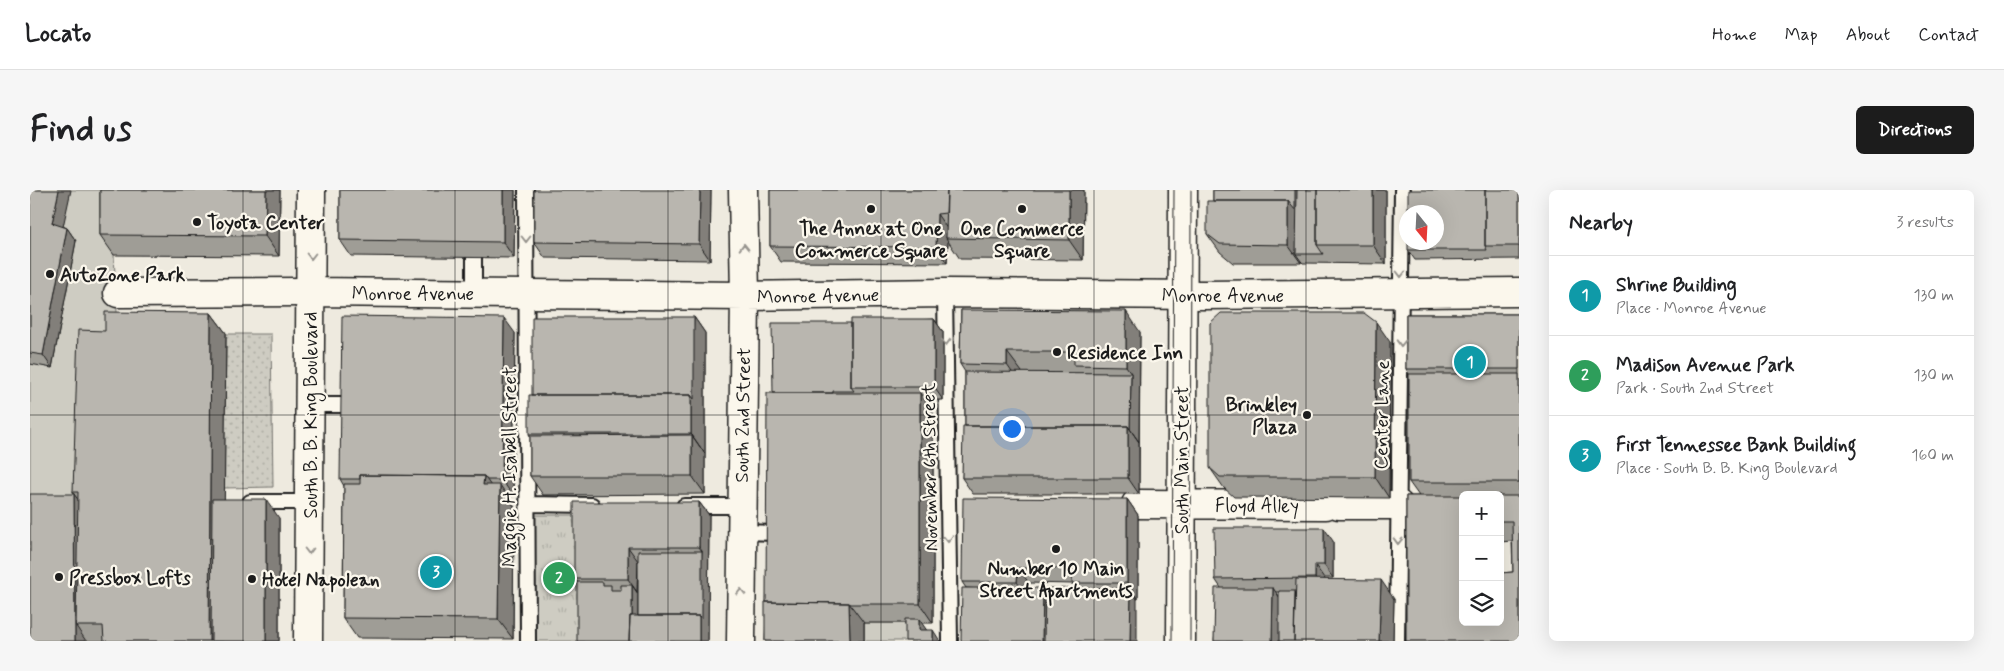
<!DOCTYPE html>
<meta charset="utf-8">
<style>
body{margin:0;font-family:Mynerve,sans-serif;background:#f6f6f6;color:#202124}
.controls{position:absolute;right:15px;bottom:15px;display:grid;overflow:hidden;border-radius:8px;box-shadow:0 5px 20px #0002}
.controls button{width:45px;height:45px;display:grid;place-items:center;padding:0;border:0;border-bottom:1px solid #e0e0e0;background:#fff;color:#202124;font:25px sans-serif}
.compass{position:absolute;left:1369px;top:15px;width:45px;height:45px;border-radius:50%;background:#fff;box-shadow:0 5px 20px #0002;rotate:162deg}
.you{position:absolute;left:981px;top:238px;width:18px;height:18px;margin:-12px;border:4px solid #fff;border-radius:50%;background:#1a73e8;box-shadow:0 0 0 8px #1a73e833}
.badge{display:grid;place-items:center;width:32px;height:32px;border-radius:50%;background:#1c1c1c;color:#fff;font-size:16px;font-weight:700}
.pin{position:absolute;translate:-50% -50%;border:2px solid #fff;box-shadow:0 1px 5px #0006}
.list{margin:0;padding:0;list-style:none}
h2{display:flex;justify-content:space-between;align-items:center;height:65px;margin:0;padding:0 20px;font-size:21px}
h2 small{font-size:16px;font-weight:400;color:#757577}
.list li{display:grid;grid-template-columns:32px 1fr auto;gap:15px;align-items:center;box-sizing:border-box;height:80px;padding:0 20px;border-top:1px solid #e0e0e0}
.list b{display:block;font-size:19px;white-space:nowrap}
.list p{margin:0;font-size:16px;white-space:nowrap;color:#757577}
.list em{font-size:16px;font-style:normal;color:#757577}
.icon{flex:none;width:28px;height:28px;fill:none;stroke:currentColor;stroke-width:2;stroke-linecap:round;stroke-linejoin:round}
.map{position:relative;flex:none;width:1489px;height:451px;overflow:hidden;border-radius:8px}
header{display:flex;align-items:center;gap:30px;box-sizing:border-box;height:70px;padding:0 25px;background:#fff;border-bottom:1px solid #e0e0e0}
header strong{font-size:24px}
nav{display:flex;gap:28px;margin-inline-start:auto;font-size:18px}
.intro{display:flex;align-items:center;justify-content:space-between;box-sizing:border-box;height:120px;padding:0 30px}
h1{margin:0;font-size:35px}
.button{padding:12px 22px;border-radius:8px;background:#1c1c1c;color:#fff;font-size:18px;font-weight:700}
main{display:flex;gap:30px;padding:0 30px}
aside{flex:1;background:#fff;border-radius:8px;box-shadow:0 5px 20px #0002}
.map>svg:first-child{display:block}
.grass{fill:url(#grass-dots);stroke:#75746f}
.park{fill:url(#park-tufts);stroke:#75746f}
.garden{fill:#ceccc2;stroke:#75746f}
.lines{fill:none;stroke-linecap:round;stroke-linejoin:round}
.lane-casing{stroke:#1c1c1c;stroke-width:18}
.street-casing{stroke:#1c1c1c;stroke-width:31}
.secondary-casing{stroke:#1c1c1c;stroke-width:31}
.lane{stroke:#fbf7ec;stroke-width:14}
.street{stroke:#fbf7ec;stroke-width:28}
.secondary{stroke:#fbf7ec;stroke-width:28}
.tram{stroke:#1c1c1c;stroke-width:1}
.wall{fill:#9f9d96;stroke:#1c1c1c;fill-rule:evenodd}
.shaded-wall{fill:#827f7a;stroke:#1c1c1c}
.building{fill:#b9b6af;stroke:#1c1c1c}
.oneway{stroke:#97948e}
.grid{fill:none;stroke:#1c1c1c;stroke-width:1;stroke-opacity:0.55}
.poi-dot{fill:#1c1c1c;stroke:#fbf7ec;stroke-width:2}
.labels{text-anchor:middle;stroke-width:4.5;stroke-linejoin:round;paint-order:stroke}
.poi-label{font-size:19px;font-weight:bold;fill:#1c1c1c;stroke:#fbf7ec;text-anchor:start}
.street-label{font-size:19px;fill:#1c1c1c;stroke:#fbf7ec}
</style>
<header>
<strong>Locato</strong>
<nav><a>Home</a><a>Map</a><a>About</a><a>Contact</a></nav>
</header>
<div class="intro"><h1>Find us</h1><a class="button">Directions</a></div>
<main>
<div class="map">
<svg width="1489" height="451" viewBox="0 0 1489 451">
<defs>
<pattern id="grass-dots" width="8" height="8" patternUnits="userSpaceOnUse" patternTransform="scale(1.25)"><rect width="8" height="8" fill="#ceccc2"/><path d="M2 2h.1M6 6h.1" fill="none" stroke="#b0afa6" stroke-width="1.8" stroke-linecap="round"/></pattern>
<pattern id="park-tufts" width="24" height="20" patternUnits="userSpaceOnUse" patternTransform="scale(1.25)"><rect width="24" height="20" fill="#ceccc2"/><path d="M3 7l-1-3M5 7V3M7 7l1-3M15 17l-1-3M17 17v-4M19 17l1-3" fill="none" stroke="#b0afa6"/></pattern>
</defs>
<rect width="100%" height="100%" fill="#eeeadf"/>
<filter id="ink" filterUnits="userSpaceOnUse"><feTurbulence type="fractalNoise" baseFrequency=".02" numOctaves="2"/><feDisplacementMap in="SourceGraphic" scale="10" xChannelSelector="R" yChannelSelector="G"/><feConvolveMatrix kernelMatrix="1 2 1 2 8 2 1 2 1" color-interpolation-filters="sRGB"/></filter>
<g filter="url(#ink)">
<!-- grass -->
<path class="grass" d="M193 144H241L243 297 194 298Z"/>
<!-- park -->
<path class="park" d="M505 325H553L554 451H506Z"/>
<!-- garden -->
<path class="garden" d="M0 0H84V65L89 161 58 313 0 314Z
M834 433H886V451H834Z"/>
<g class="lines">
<defs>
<path id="lane" d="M496 0 498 451
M444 67V103
M915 103 920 451
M279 215H322
M220 312H279
M498 314 562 315
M654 316H711
M711 342 750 343
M1367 451 1372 0"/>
<path id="street" d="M88 103 280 102
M1106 314 1296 315
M1309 315H1369
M1151 451 1153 0"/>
<path id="secondary" d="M280 102 715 106 915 103 1174 105 1489 102
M278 451 281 0
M711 451 715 106 713 0"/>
</defs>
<!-- lane casing -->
<use href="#lane" class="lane-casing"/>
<!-- street casing -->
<use href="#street" class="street-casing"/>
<!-- secondary casing -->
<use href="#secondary" class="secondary-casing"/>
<!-- lane -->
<use href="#lane" class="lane"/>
<!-- street -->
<use href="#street" class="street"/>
<!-- secondary -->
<use href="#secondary" class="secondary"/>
<!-- tram -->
<path class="tram" d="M1142 451 1144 0
M1160 451 1161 0"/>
</g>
<!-- wall -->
<path class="wall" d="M0 0 33 36 37 38 46 51 22 178 0 174Z
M70 0H250L249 66 84 65 70 45Z
M310 0H485L484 68 321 66 310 50Z
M681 0 680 70 515 68 504 52Z
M740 0H1054L1053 70 930 69 918 51 917 73 751 72 740 56Z
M1183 0H1356V74L1273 73 1271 71V73H1203L1190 62 1177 44 1183 11Z
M1489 0V69L1385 70 1378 60Z
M931 120 1110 142 1109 304H943L932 288 935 236V182L930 174Z
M181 123 196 143 194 309 249 328V451H0L44 304 43 302 75 141Z
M1376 124H1489V451H1376V306H1389L1379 292V184L1376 179ZM1433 305H1470V352L1482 351 1483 382 1470 383V432H1433Z
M664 127 675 143V304L513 305 500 286V246L499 244Z
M904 129 913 142V210H895L903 222V433H891L896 440 910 451 875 433H834V451H735L743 203 821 133Z
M485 143 483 306H477L484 316 483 449 327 448 313 428 314 296 310 289Z
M1360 152 1359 308 1204 307 1194 298 1180 278Z
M1097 309 1108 325V409L936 398 932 392ZM999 393 1043 394 1047 399 1015 402 998 398Z
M669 312 679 325 678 451 547 392 544 389ZM608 371V404L607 402Z
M1303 351V388H1294V389L1364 409 1363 451H1184L1191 398 1185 389ZM1245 402H1249V407Z"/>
<!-- shaded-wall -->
<path class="shaded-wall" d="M29 0H41L31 46 22 33Z
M236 0H250L249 66 235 46Z
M473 0H485L484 68 473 52Z
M670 0H681L680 70 669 54Z
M1039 0H1054L1053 70 1039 50Z
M1265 0H1272L1266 64 1271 71V73L1258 55V11Z
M1343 0H1356V74L1343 55Z
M907 24 918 40 916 48 918 51 917 73 906 57Z
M37 38 46 51 22 178 13 165Z
M1096 121 1110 142 1109 252 1100 239 1101 183 1096 176Z
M181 123 196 143 193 451H179Z
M664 127 675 143V264L661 244V205Z
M474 128 485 143 483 306 472 290Z
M904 129 913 142V210L904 197Z
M1346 132 1360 152 1359 308 1345 287Z
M977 162 992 182 991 195 977 175Z
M890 203 903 222V433L890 414Z
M1098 236 1109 252V304L1098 288Z
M662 245 675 264V304L662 286Z
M454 286 468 306 453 295Z
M470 295 484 316 483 449 468 429Z
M44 304 57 322 46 436 56 451H45Z
M236 309 249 328V451H236Z
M1097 309 1108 325V409L1097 393Z
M669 312 679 325 678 451H669V426L672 361 669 357Z
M1294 338 1303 351V388L1294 375Z
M598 357 608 371 607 402 598 389Z
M1285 375 1294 388V401L1285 388Z
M988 378 999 393 998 408 987 392Z
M1351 390 1364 409 1363 451H1349Z
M602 395 608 404V451H602Z
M1013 398 1020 408 1019 451H1012Z
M1243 398 1252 411V451H1242Z
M1101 399 1107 409V451H1100Z
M819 413 834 433V451H820Z
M889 429 900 445 889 440Z
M903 440 910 451H903Z"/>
<!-- building -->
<path class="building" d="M0 0H29L22 33 37 38 13 165 0 163Z
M70 0H236L235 46 70 45Z
M310 0H473V52L310 50Z
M504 0H670L669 54 504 52Z
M740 0H917L916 23 907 24 906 57 740 56Z
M917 0H1039V50L916 48Z
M1183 0H1265V20L1258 11H1183Z
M1267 0H1287V55L1293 64H1266Z
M1287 0H1343V55H1287Z
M1378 0H1455V56L1457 60H1378V52H1406V22H1378Z
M1455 0H1489V56H1455Z
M1177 11H1258V55L1190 54 1177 44Z
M931 120 1096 121V176L1044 175V162H977V175L930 174Z
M75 122 181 123 179 451H74L73 436H46L48 302H43L48 140 75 141Z
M1191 123H1334L1346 132 1345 287H1190L1180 278V133Z
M1376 124H1489V179H1376Z
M312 126 474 128 472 290H457L454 286 330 285V289H310Z
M502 127H664V209L661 205H502Z
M821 129H904V197H821Z
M742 133H821V197L824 201H803V203H743Z
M935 182 1101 183 1100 239 1098 236H935Z
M1379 184H1489V292H1379Z
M737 203H890V414H821L819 413 736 412Z
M499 205H661V244H499Z
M933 236H1098V288H932Z
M662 245V286H500V246Z
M330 285 454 286 453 295H470L468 429 313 428 314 294H330Z
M0 304H44L45 451H0Z
M1376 306H1433V432H1470V383L1483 382 1482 331H1470V306H1489V451H1376Z
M933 308 1097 309V393H1042L1043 378H988L987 392H932Z
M182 309H236V451H181Z
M544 312H669V357H598V389H544Z
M1184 338H1294V375H1285V388L1185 389Z
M608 361H672V429L669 426H608Z
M1266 389 1351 390 1349 451H1264Z
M547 392H573V395H581V400H591V395H602V426H600L599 451H547Z
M932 398H1013L1012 451H931Z
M1015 398 1101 399 1100 451H1014Z
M1185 398H1243L1242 451H1184Z
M1249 401H1265L1264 451H1249Z
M735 412 819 413 820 451H735Z
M600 426H669V451H599Z
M875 429H889V440H903V451H875Z"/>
<!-- one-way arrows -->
<defs><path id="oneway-chevron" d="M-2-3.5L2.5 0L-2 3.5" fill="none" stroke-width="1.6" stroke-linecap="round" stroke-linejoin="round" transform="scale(1.25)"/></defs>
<g class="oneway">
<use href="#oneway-chevron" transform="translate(496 49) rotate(90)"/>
<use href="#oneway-chevron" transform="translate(714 57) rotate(-91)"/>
<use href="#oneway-chevron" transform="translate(281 66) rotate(90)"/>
<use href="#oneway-chevron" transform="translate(1371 84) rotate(90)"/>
<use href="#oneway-chevron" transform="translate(916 152) rotate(89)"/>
<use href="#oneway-chevron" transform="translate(1371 153) rotate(91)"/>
<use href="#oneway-chevron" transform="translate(918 349) rotate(89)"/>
<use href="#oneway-chevron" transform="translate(1368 351) rotate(91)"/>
<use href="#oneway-chevron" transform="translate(279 361) rotate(90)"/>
<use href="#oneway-chevron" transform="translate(711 402) rotate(-90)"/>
</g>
</g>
<!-- grid -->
<path class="grid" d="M213 0V451M425 0V451M638 0V451M851 0V451M1064 0V451M1276 0V451M0 225H1489"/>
<!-- markers -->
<g class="poi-dot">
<circle cx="841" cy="19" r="5"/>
<circle cx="992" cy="19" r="5"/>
<circle cx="167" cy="32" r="5"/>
<circle cx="20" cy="84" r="5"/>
<circle cx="1027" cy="162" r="5"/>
<circle cx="1277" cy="225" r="5"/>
<circle cx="1026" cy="359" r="5"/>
<circle cx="29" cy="387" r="5"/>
<circle cx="222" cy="389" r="5"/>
</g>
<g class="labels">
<!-- poi labels -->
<g class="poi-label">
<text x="177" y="39">Toyota Center</text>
<text x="841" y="45" text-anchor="middle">The Annex at One<tspan x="841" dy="22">Commerce Square</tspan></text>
<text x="992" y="45" text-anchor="middle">One Commerce<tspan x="992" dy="22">Square</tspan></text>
<text x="30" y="91">AutoZone Park</text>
<text x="1037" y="169">Residence Inn</text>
<text x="1267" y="221" text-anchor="end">Brinkley<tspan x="1267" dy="22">Plaza</tspan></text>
<text x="1026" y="385" text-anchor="middle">Number 10 Main<tspan x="1026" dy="22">Street Apartments</tspan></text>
<text x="39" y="394">Pressbox Lofts</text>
<text x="232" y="396">Hotel Napolean</text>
</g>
<!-- street labels -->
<g class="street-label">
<text x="383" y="110">Monroe Avenue</text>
<text transform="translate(788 105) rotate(-1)" y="7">Monroe Avenue</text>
<text x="1193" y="112">Monroe Avenue</text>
<text transform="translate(280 225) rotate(-90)" y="7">South B. B. King Boulevard</text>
<text transform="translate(712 225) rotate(-89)" y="7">South 2nd Street</text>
<text transform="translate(1351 225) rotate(-89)" y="7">Center Lane</text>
<text transform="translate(1151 270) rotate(-90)" y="7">South Main Street</text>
<text transform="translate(479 277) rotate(-90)" y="7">Maggie H. Isabell Street</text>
<text transform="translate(899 277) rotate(-91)" y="7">November 6th Street</text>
<text x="1227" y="322">Floyd Alley</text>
</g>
</g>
</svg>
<div class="controls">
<button>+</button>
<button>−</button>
<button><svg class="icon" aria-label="layers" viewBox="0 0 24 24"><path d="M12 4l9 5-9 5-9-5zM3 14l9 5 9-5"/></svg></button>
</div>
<svg class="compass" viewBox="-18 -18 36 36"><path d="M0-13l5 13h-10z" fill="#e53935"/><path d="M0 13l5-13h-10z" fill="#757577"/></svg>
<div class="you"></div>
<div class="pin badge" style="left:1440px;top:172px;background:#0f9aa8">1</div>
<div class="pin badge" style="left:529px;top:388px;background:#2e9e5b">2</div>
<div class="pin badge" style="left:406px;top:382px;background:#0f9aa8">3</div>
</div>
<aside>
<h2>Nearby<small>3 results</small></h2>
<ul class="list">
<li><span class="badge" style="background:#0f9aa8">1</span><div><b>Shrine Building</b><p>Place · Monroe Avenue</p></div><em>130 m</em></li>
<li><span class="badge" style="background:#2e9e5b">2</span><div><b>Madison Avenue Park</b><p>Park · South 2nd Street</p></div><em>130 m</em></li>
<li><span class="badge" style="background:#0f9aa8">3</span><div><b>First Tennessee Bank Building</b><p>Place · South B. B. King Boulevard</p></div><em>160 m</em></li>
</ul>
</aside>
</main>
